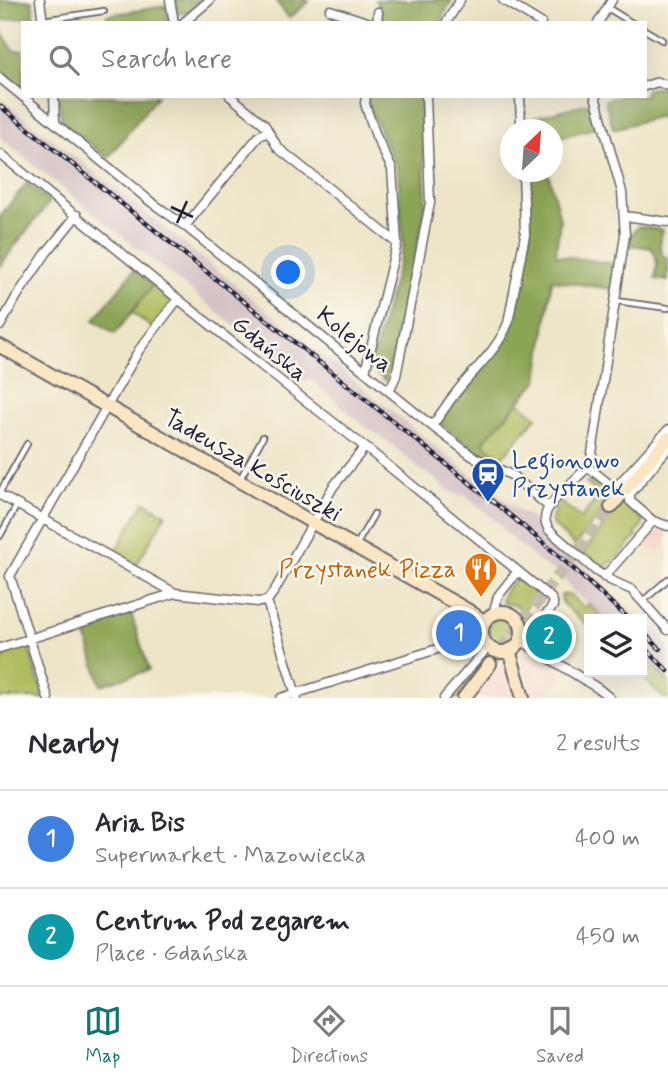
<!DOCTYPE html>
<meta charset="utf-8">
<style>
body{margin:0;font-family:Mynerve,sans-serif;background:#f2f2f3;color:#2b2b33}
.controls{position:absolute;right:21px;bottom:21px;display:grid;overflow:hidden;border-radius:0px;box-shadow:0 7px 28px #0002}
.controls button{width:63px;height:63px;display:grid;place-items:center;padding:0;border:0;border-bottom:2px solid #e1e1e2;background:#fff;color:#2b2b33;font:35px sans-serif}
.compass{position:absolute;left:500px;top:119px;width:63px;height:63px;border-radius:50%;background:#fff;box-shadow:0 7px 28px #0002;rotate:25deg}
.you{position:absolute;left:289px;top:273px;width:24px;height:24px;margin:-18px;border:5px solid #fff;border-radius:50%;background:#1a73e8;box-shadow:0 0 0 10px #1a73e833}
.badge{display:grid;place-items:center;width:46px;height:46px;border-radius:50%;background:#0f766e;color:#fff;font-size:23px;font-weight:700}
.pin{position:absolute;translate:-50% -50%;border:4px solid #fff;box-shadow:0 2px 7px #0006}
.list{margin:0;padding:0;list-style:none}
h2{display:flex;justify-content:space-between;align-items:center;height:91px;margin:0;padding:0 28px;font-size:30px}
h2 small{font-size:23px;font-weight:400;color:#7c7c81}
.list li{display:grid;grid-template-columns:46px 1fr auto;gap:21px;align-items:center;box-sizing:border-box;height:98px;padding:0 28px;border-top:2px solid #e1e1e2}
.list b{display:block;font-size:26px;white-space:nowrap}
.list p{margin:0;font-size:23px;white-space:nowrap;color:#7c7c81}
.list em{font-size:23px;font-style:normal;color:#7c7c81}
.icon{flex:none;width:38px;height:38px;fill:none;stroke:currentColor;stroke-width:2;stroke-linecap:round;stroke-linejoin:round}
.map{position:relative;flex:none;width:668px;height:698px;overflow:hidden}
.search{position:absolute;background:#fff;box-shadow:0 7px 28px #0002;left:21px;right:21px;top:21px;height:77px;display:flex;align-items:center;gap:18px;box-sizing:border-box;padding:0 24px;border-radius:0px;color:#7c7c81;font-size:26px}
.sheet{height:287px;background:#fff}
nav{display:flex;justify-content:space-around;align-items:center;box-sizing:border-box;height:98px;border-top:2px solid #e1e1e2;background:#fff;font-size:19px;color:#7c7c81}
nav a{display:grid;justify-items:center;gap:4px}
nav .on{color:#0f766e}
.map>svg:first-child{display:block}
.built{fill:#f7d0ca}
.industrial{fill:#d2bec2}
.green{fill:#b0bc5e;stroke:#696f4c;stroke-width:2}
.forest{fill:#8ca455;stroke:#576348;stroke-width:2}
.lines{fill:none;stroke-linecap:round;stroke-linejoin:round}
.secondary-tunnel{stroke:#c5beac;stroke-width:12;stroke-dasharray:12 6;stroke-linecap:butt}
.lane-casing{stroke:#69666c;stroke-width:8}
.street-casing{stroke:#69666c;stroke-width:11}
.secondary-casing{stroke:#69666c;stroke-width:16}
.lane{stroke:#fff;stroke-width:4.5}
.street{stroke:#fff;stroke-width:8}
.secondary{stroke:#fbe6c4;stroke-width:12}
.rail-casing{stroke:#22223b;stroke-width:4.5}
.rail{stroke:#fbf7ec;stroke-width:2;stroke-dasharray:5;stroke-linecap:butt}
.ticks{fill:none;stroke:#22223b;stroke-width:2.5}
.labels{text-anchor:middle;stroke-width:5;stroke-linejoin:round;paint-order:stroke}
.street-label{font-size:24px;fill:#22223b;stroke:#fbf7ec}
.transit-label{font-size:24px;fill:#164399;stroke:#fbf7ec;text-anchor:start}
.food-label{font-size:24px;fill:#c56008;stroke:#fbf7ec;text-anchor:end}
</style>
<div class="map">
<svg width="668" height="698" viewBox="0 0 668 698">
<rect width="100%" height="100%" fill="#fbf7ec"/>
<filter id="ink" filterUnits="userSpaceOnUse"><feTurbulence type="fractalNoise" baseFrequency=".0143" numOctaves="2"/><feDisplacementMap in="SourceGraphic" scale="14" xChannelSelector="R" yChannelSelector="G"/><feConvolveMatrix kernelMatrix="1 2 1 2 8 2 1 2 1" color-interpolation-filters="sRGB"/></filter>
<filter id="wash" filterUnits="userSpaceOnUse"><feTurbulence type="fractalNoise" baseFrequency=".00686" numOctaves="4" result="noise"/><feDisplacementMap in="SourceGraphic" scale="28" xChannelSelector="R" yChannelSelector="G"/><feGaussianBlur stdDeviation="1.57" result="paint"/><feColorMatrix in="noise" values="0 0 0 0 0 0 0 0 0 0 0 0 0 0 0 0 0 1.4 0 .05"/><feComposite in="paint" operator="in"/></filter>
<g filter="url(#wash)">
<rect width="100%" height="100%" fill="#eee5c8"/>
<!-- built -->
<path class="built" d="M652 531 667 532 665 544 657 554 643 542Z
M525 650 564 674 555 686 548 689 558 698H534L521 655Z
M502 663 513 698H475Z"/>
<!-- industrial -->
<path class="industrial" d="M0 98 139 207 486 487 488 486 523 514H526L541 527 542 531 551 540 591 573 640 619H604L572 590 563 577 553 570 547 568 503 531 502 527 467 496 463 494 461 496 448 491 430 475 420 469 388 442 362 424 311 379 305 382 0 138Z
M642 621 653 632 660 633 666 639 664 642 668 646V682L642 654Z"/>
<!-- green -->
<path class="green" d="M153 285 174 302 152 328 132 312Z
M519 402 537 417 498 462 494 461 497 455 482 443Z
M590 482 598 484 606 489 607 488 612 490 618 489 575 546 552 524C552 513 554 510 562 503L581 518 600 495 586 483Z
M628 493 626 500 629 506 628 508 642 519 643 524 635 534 637 536 613 562 612 561 606 567H599L583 553Z
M144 502 166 514 136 566 114 554Z
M517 579 524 580 538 591 523 611C516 605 511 603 502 603 500 593 510 585 517 579Z
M564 594 570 595 584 608 588 604 604 619H589V627L563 604 561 596Z
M488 630a13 13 0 1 1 26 0a13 13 0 1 1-26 0Z
M28 645 44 698H0V662L5 657 4 653Z
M642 654 668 682V698H664L637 672H642Z
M489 656 459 698H449L478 664 480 665Z"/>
<!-- forest -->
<path class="forest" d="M0 0H32L34 16 0 21Z
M176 0H202L188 12 178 14Z
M275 0H307L309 2 289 18Z
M375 0H452L439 23H381C383 15 380 6 375 0Z
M166 6 169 23H108L107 15Z
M0 29 14 51 23 50V89L0 71Z
M659 86 668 92V133H666L661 116 613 129 605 100 621 96H645V90Z
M58 96H157L108 158 62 121Z
M370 96H421L426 203 401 332 385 380 370 368 403 246 398 171 368 104Z
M588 103 595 128 553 139 552 130 525 129V120Z
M527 172H548L560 219 556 255 615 264 611 289 552 280 538 380 483 442 497 455 494 461 477 452 439 423 510 334 530 236Z
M27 183 50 202 13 248 0 267V216Z
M638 226 662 230 660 247 663 256 668 258V281L655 279C657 267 659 258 651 248L630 245 631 235Z
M134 270 153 285 115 334 94 320Z
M131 613 149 670 101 685 84 628Z"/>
</g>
<g filter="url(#ink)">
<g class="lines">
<!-- secondary-tunnel -->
<path class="secondary-tunnel" d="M490 664 611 507"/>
<defs>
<path id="lane" d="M608 8 632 23
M43 20 104 11
M645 30 662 40
M616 301 668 308
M240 479 263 437
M0 492 27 444
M0 536 17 505
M357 544 374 514
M643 601 668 579"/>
<path id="street" d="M40 0 43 23
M170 0 174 23
M503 0 541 23
M330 10 370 23
M183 23 210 0
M377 23 378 12
M446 23 460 0
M598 23 612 0
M0 78 151 202 185 226 432 426 472 456 513 476 549 507
M645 86 658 82 668 86
M54 96 55 122
M230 96 264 124 278 148 397 243
M520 96 521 130
M595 96 622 192 625 235 591 460 588 467C578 477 550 501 546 513 544 520 546 524 549 530L596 571 610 580 632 590 668 630
M0 154 178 299 297 394 365 447 551 598 553 602V606L534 629 521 635
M625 216 668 222
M185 226 259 136 268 132
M0 326 17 296 47 252 77 215
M365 372 397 243 392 169 376 136 367 110 365 103 366 96
M389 391 396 376 430 203 426 96
M432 426C441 414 449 401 458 390 475 369 498 349 508 323L525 235 523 172
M668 448 630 494V501L653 521 668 526
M588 467 613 487 617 486 668 430
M0 495 175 593
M604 577 653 521
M493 614 498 596 518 571
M520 640 599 689 610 698
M0 648 175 593 258 602 267 601
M48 698 10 576 139 350 178 299
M281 698 482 635
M297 698 267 601 275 590 333 487 365 447
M444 698 488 647"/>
<path id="secondary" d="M0 346 469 611 485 622
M611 507 668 438
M482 632a20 20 0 1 1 40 0a20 20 0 1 1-40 0Z
M509 650 523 698
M464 698 490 664"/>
</defs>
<!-- lane casing -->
<use href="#lane" class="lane-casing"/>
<!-- street casing -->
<use href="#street" class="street-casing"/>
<!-- secondary casing -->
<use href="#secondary" class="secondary-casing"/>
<!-- lane -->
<use href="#lane" class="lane"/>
<!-- street -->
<use href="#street" class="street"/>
<!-- secondary -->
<use href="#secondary" class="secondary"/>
<defs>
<path id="rail" d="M0 106 511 516 566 562 629 619
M642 631 660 649
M642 645 668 671"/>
</defs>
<!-- rail casing -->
<use href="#rail" class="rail-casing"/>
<!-- rail -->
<use href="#rail" class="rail"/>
</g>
</g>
<!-- ticks -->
<path class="ticks" d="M171 207 193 217M177 223 187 201"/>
<!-- icons -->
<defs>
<symbol id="station-pin" viewBox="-11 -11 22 30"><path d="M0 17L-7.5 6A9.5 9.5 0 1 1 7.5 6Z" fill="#1a4fb4" stroke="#fbf7ec"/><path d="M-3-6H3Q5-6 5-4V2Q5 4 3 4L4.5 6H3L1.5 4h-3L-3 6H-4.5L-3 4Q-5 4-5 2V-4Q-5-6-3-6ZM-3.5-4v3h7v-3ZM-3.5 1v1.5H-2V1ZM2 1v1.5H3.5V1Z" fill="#fff"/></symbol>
<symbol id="restaurant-pin" viewBox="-11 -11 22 30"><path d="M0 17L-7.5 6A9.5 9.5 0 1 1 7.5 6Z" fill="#e8710a" stroke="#fbf7ec"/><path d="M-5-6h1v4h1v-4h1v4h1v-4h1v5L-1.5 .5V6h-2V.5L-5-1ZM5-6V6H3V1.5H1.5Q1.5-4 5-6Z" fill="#fff"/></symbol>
</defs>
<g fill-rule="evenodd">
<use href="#station-pin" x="469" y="455" width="38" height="52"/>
<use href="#restaurant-pin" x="462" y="550" width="38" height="52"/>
</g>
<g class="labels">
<!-- street labels -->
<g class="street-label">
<text transform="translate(355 339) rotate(39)" y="8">Kolejowa</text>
<text transform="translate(270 348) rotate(39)" y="8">Gdańska</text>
<text transform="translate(253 465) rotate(30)" y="8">Tadeusza Kościuszki</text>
</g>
<!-- transit labels -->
<g class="transit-label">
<text x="512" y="468">Legionowo<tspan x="512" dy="28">Przystanek</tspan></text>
</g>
<!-- food labels -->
<g class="food-label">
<text x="456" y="577">Przystanek Pizza</text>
</g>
</g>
</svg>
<div class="controls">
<button><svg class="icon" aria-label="layers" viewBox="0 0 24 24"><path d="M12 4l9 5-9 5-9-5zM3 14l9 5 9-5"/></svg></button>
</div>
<svg class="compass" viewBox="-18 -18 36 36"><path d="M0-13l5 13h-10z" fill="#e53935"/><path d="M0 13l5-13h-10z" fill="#7c7c81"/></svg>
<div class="you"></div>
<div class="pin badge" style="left:459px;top:633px;background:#3f7fe0">1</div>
<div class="pin badge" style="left:549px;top:637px;background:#0f9aa8">2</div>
<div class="search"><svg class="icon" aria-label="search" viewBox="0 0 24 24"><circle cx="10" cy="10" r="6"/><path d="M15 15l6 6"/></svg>Search here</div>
</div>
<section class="sheet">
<h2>Nearby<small>2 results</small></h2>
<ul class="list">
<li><span class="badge" style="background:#3f7fe0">1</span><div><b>Aria Bis</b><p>Supermarket · Mazowiecka</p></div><em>400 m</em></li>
<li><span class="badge" style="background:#0f9aa8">2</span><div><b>Centrum Pod zegarem</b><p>Place · Gdańska</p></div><em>450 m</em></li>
</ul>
</section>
<nav>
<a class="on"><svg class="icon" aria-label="map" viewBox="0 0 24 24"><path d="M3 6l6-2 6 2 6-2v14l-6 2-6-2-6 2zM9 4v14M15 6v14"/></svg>Map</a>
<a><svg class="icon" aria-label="directions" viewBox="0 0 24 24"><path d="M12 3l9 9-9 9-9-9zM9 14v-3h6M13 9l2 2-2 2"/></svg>Directions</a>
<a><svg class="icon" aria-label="saved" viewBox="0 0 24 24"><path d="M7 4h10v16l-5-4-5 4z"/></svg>Saved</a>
</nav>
